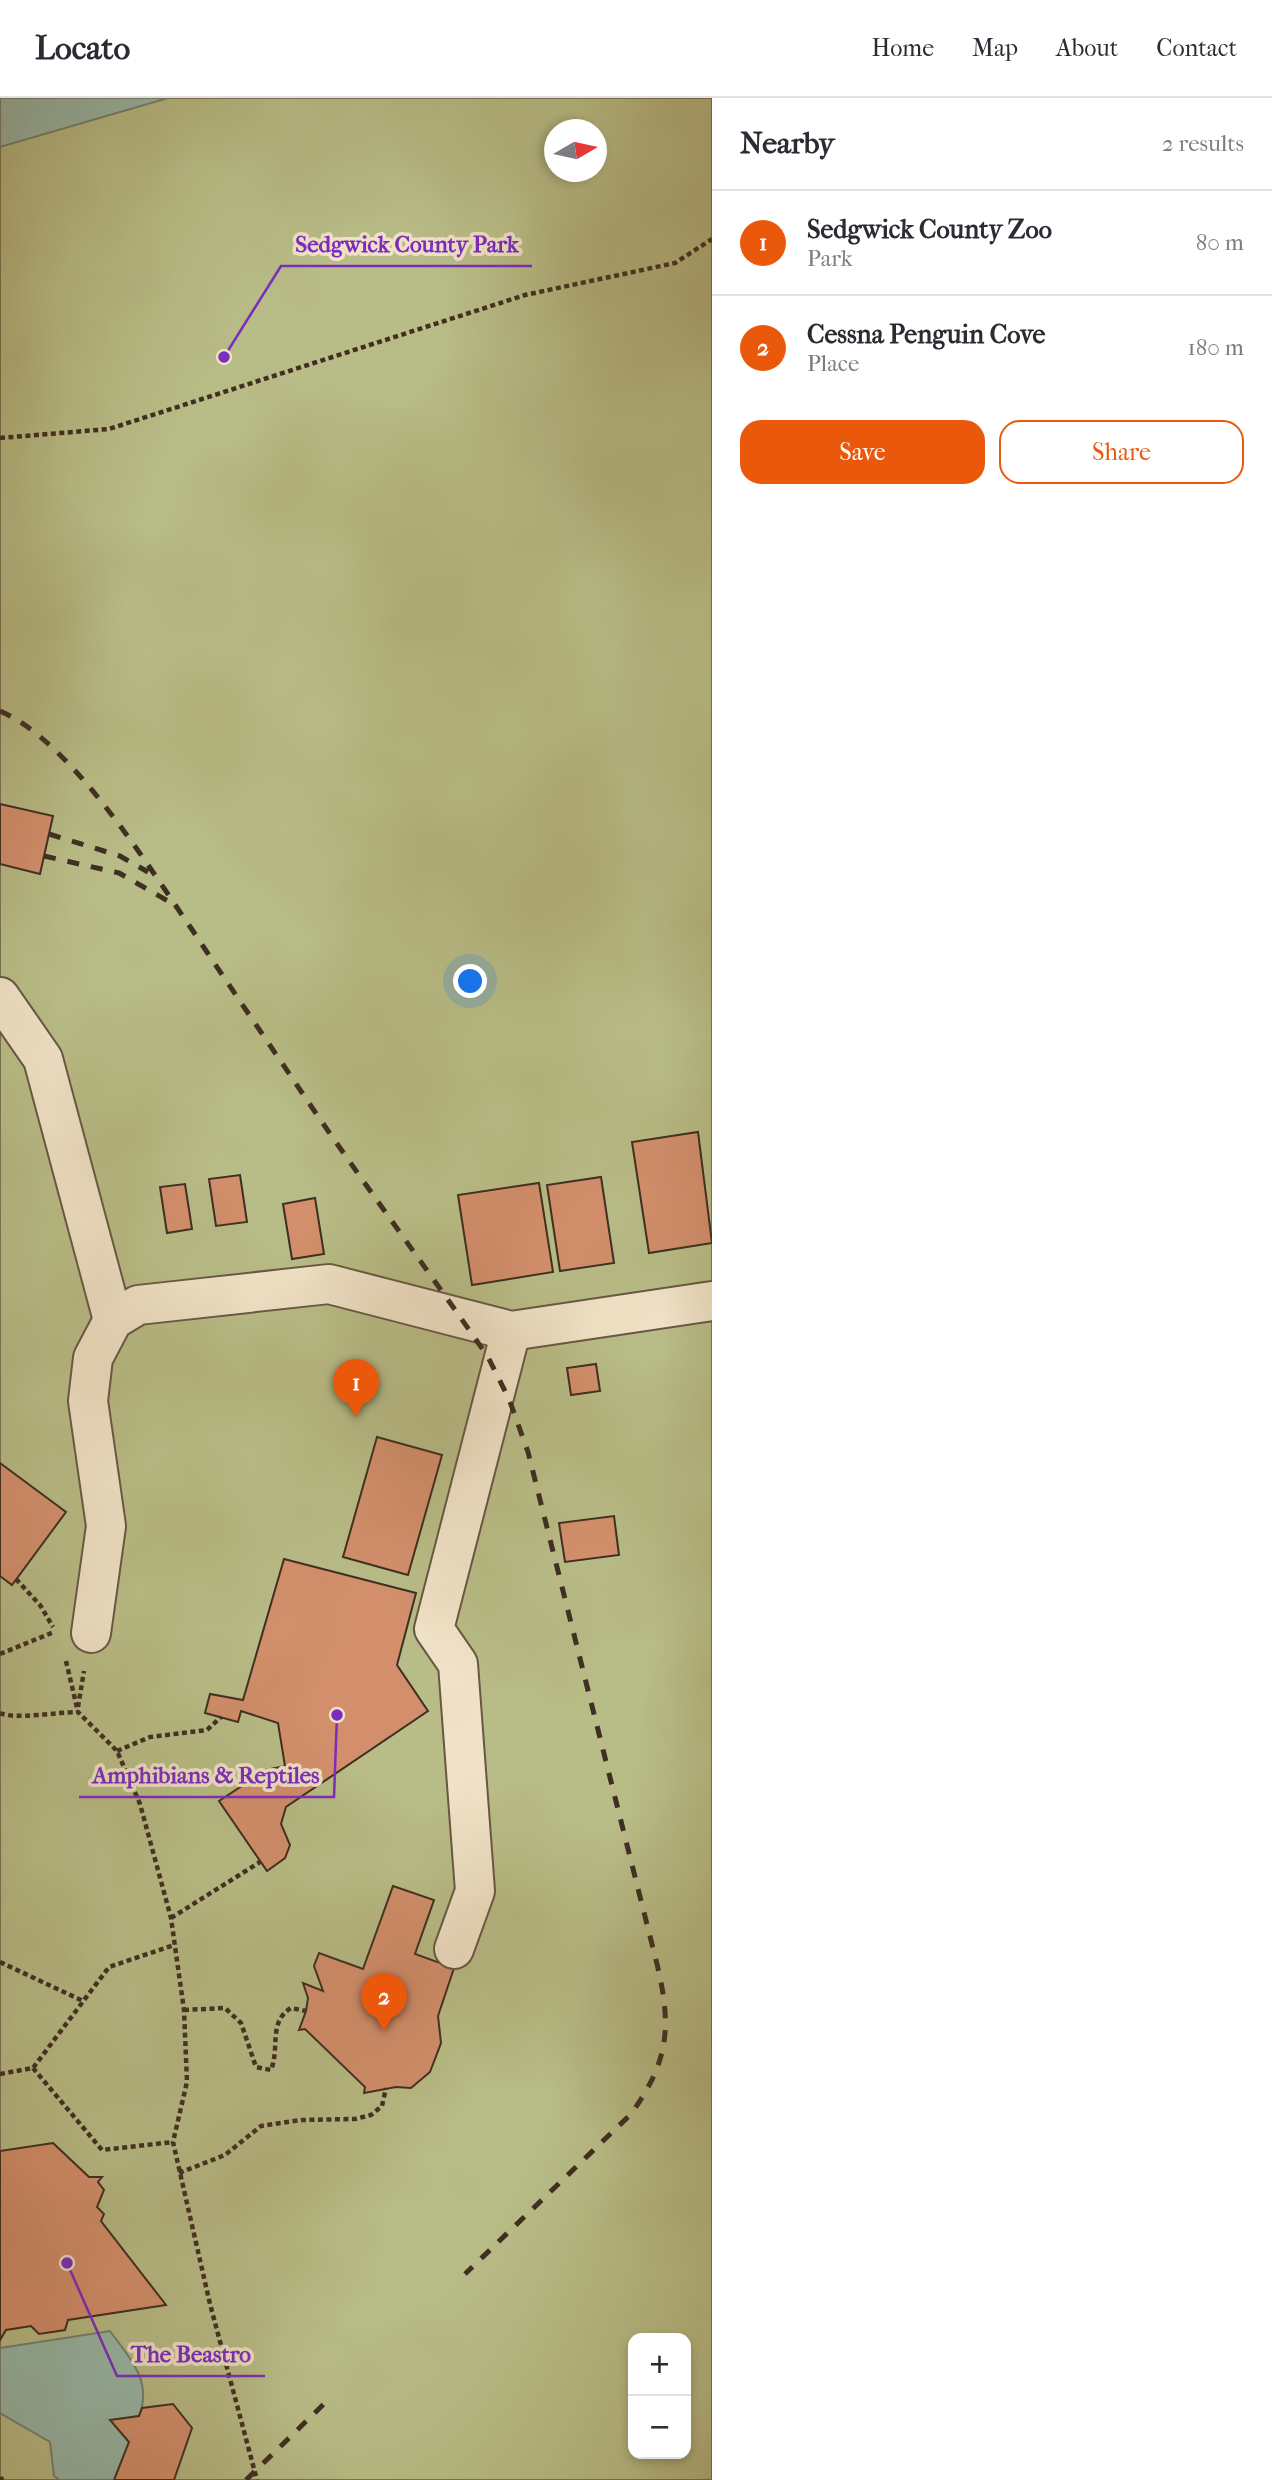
<!DOCTYPE html>
<meta charset="utf-8">
<style>
body{margin:0;font-family:"IM FELL French Canon",serif;background:#f2f2f3;color:#2b2b33}
.controls{position:absolute;right:21px;bottom:21px;display:grid;overflow:hidden;border-radius:14px;box-shadow:0 4px 10px #0003}
.controls button{width:63px;height:63px;display:grid;place-items:center;padding:0;border:0;border-bottom:2px solid #e1e1e2;background:#fff;color:#2b2b33;font:35px sans-serif}
.compass{position:absolute;left:544px;top:21px;width:63px;height:63px;border-radius:50%;background:#fff;box-shadow:0 4px 10px #0003;rotate:81deg}
.you{position:absolute;left:471px;top:884px;width:24px;height:24px;margin:-18px;border:5px solid #fff;border-radius:50%;background:#1a73e8;box-shadow:0 0 0 10px #1a73e833}
.badge{display:grid;place-items:center;width:46px;height:46px;border-radius:50%;background:#ea580c;color:#fff;font-size:23px;font-weight:700}
.pin{position:absolute;translate:-50% -58px;filter:drop-shadow(0 2px 4px #0008)}
.pin::after{content:'';position:absolute;top:37px;width:24px;height:21px;background:inherit;clip-path:polygon(0 0,100% 0,50% 100%)}
.list{margin:0;padding:0;list-style:none}
h2{display:flex;justify-content:space-between;align-items:center;height:91px;margin:0;padding:0 28px;font-size:30px}
h2 small{font-size:23px;font-weight:400;color:#7c7c81}
.list li{display:grid;grid-template-columns:46px 1fr auto;gap:21px;align-items:center;box-sizing:border-box;height:105px;padding:0 28px;border-top:2px solid #e1e1e2}
.list b{display:block;font-size:26px;white-space:nowrap}
.list p{margin:0;font-size:23px;white-space:nowrap;color:#7c7c81}
.list em{font-size:23px;font-style:normal;color:#7c7c81}
.actions{display:flex;gap:14px;padding:21px 28px}
.actions a{flex:1;padding:16px 0;border:2px solid #ea580c;border-radius:21px;text-align:center;font-size:24px;color:#ea580c}
.actions .main{background:#ea580c;color:#fff}
.map{position:relative;flex:none;width:712px;height:2382px;overflow:hidden}
header{display:flex;align-items:center;gap:42px;box-sizing:border-box;height:98px;padding:0 35px;background:#fff;border-bottom:2px solid #e1e1e2}
header strong{font-size:33px}
nav{display:flex;gap:38px;margin-inline-start:auto;font-size:24px}
main{display:flex}
aside{flex:1;background:#fff}
.map>svg:first-child{display:block}
.green{fill:#b8bc86;stroke:#7c7554;stroke-width:2;fill-rule:evenodd}
.water{fill:#97b8a8;stroke:#748172;stroke-width:2}
.building{fill:#d38f6c;stroke:#3f2e22;stroke-width:2}
.lines{fill:none;stroke-linecap:round;stroke-linejoin:round}
.minor-casing{stroke:#695744;stroke-width:42}
.path{stroke:#3f2e22;stroke-width:4.5;stroke-dasharray:5 3.5;stroke-linecap:butt}
.minor{stroke:#f0e2c6;stroke-width:38}
.rail{stroke:#3f2e22;stroke-width:5;stroke-dasharray:12 12;stroke-linecap:butt}
.leader{fill:none;stroke:#7b2cbf;stroke-width:2.5}
.callout-dot{fill:#7b2cbf;stroke:#f0e2c6;stroke-width:2.5}
.callout-label{font-size:23px;text-anchor:middle;font-weight:bold;fill:#7b2cbf;stroke:#f0e2c6;stroke-width:7;stroke-linejoin:round;paint-order:stroke}
</style>
<header>
<strong>Locato</strong>
<nav><a>Home</a><a>Map</a><a>About</a><a>Contact</a></nav>
</header>
<main>
<div class="map">
<svg width="712" height="2382" viewBox="0 0 712 2382">
<rect width="100%" height="100%" fill="#e8d3a8"/>
<filter id="stains"><feTurbulence type="fractalNoise" baseFrequency=".00286" numOctaves="4"/><feColorMatrix values="0 0 0 0 .2 0 0 0 0 .09 0 0 0 0 .02 0 0 0 .5 -.17"/></filter>
<radialGradient id="worn" r=".72"><stop offset=".6" stop-color="#630" stop-opacity="0"/><stop offset="1" stop-color="#630" stop-opacity=".3"/></radialGradient>
<!-- green -->
<path class="green" d="M0 0H712V2382H0ZM554 32H596V74H554ZM633 2240H686V2356H633Z"/>
<!-- water -->
<path class="water" d="M0 0H168L0 49Z
M110 2233C129 2259 153 2283 139 2318L111 2322 129 2344 114 2382H60L54 2378 50 2344 0 2315V2250Z"/>
<!-- building -->
<path class="building" d="M0 706 53 718 40 776 0 766Z
M698 1034 712 1145 649 1155 632 1044Z
M240 1077 247 1124 216 1128 209 1081Z
M601 1079 614 1165 560 1173 547 1087Z
M539 1085 553 1174 472 1187 458 1097Z
M185 1086 192 1131 167 1135 160 1089Z
M315 1100 324 1156 292 1161 283 1106Z
M596 1266 600 1293 571 1297 567 1270Z
M377 1339 442 1357 408 1477 343 1459Z
M0 1365 66 1414 12 1487 0 1478Z
M614 1418 619 1457 565 1464 559 1425Z
M284 1461 416 1495 397 1567 428 1613 286 1709 281 1726 290 1747 285 1760 267 1773 219 1703 266 1672 285 1668 278 1625 241 1613 238 1624 205 1615 210 1596 243 1602Z
M393 1788 434 1802 415 1856 454 1870 438 1918 441 1945 430 1974 411 1990 396 1989 364 1995 365 1989 305 1931 299 1932 306 1913 308 1900 303 1885 323 1893 314 1868 319 1855 363 1871Z
M53 2045 89 2079H102L98 2084 104 2092 97 2109 104 2116 101 2123 166 2207 68 2222 65 2232 39 2236 31 2228 6 2232 0 2242V2053Z
M173 2306 192 2330 174 2382H114L129 2344 110 2322 139 2318 142 2310Z"/>
<g class="lines">
<defs>
<path id="minor" d="M0 899 43 961 113 1222
M91 1535 106 1428 88 1303 93 1260 113 1222 138 1207 329 1186 511 1233 712 1203
M454 1851 475 1793 458 1566 434 1531 511 1233"/>
</defs>
<!-- minor casing -->
<use href="#minor" class="minor-casing"/>
<!-- path -->
<path class="path" d="M0 340 109 331 525 197 675 165 712 141
M16 1481 40 1507 53 1529
M0 1556 54 1534
M66 1563 78 1614
M78 1609 84 1573
M0 1615C16 1622 56 1614 78 1614L117 1653 140 1706 171 1820 184 1912 187 1984 173 2044 210 2206 257 2382
M117 1653 150 1639 207 1632 221 1619
M171 1820 260 1764
M0 1864 83 1903
M184 1912 225 1910 241 1925 256 1969 271 1972C280 1950 268 1924 291 1910L306 1913
M33 1970 102 2052 173 2044
M0 1976 33 1970 109 1869 174 1847
M179 2075 225 2057 261 2028 301 2022 355 2021 371 2017 382 2008 386 1990"/>
<!-- minor -->
<use href="#minor" class="minor"/>
<!-- rail -->
<path class="rail" d="M0 613C72 644 148 768 193 833 232 892 272 950 311 1008 369 1093 430 1175 488 1259L509 1301 528 1354 657 1866C672 1929 669 1963 631 2016L465 2176
M49 736 120 758 148 774
M44 758 119 775 168 803
M0 2380 3 2382
M246 2382 329 2301"/>
</g>
<!-- callouts -->
<path class="leader" d="M224 259L281 168H532M337 1617L334 1699H79M67 2165L117 2278H265"/>
<g class="callout-dot">
<circle cx="224" cy="259" r="7"/>
<circle cx="337" cy="1617" r="7"/>
<circle cx="67" cy="2165" r="7"/>
</g>
<g class="callout-label">
<text x="407" y="154">Sedgwick County Park</text>
<text x="206" y="1685">Amphibians &amp; Reptiles</text>
<text x="191" y="2264">The Beastro</text>
</g>
<rect width="100%" height="100%" filter="url(#stains)"/>
<rect width="100%" height="100%" fill="url(#worn)"/>
</svg>
<div class="controls">
<button>+</button>
<button>−</button>
</div>
<svg class="compass" viewBox="-18 -18 36 36"><path d="M0-13l5 13h-10z" fill="#e53935"/><path d="M0 13l5-13h-10z" fill="#7c7c81"/></svg>
<div class="you"></div>
<div class="pin badge" style="left:356px;top:1319px">1</div>
<div class="pin badge" style="left:384px;top:1933px">2</div>
</div>
<aside>
<h2>Nearby<small>2 results</small></h2>
<ul class="list">
<li><span class="badge">1</span><div><b>Sedgwick County Zoo</b><p>Park</p></div><em>80 m</em></li>
<li><span class="badge">2</span><div><b>Cessna Penguin Cove</b><p>Place</p></div><em>180 m</em></li>
</ul>
<div class="actions"><a class="main">Save</a><a>Share</a></div>
</aside>
</main>
